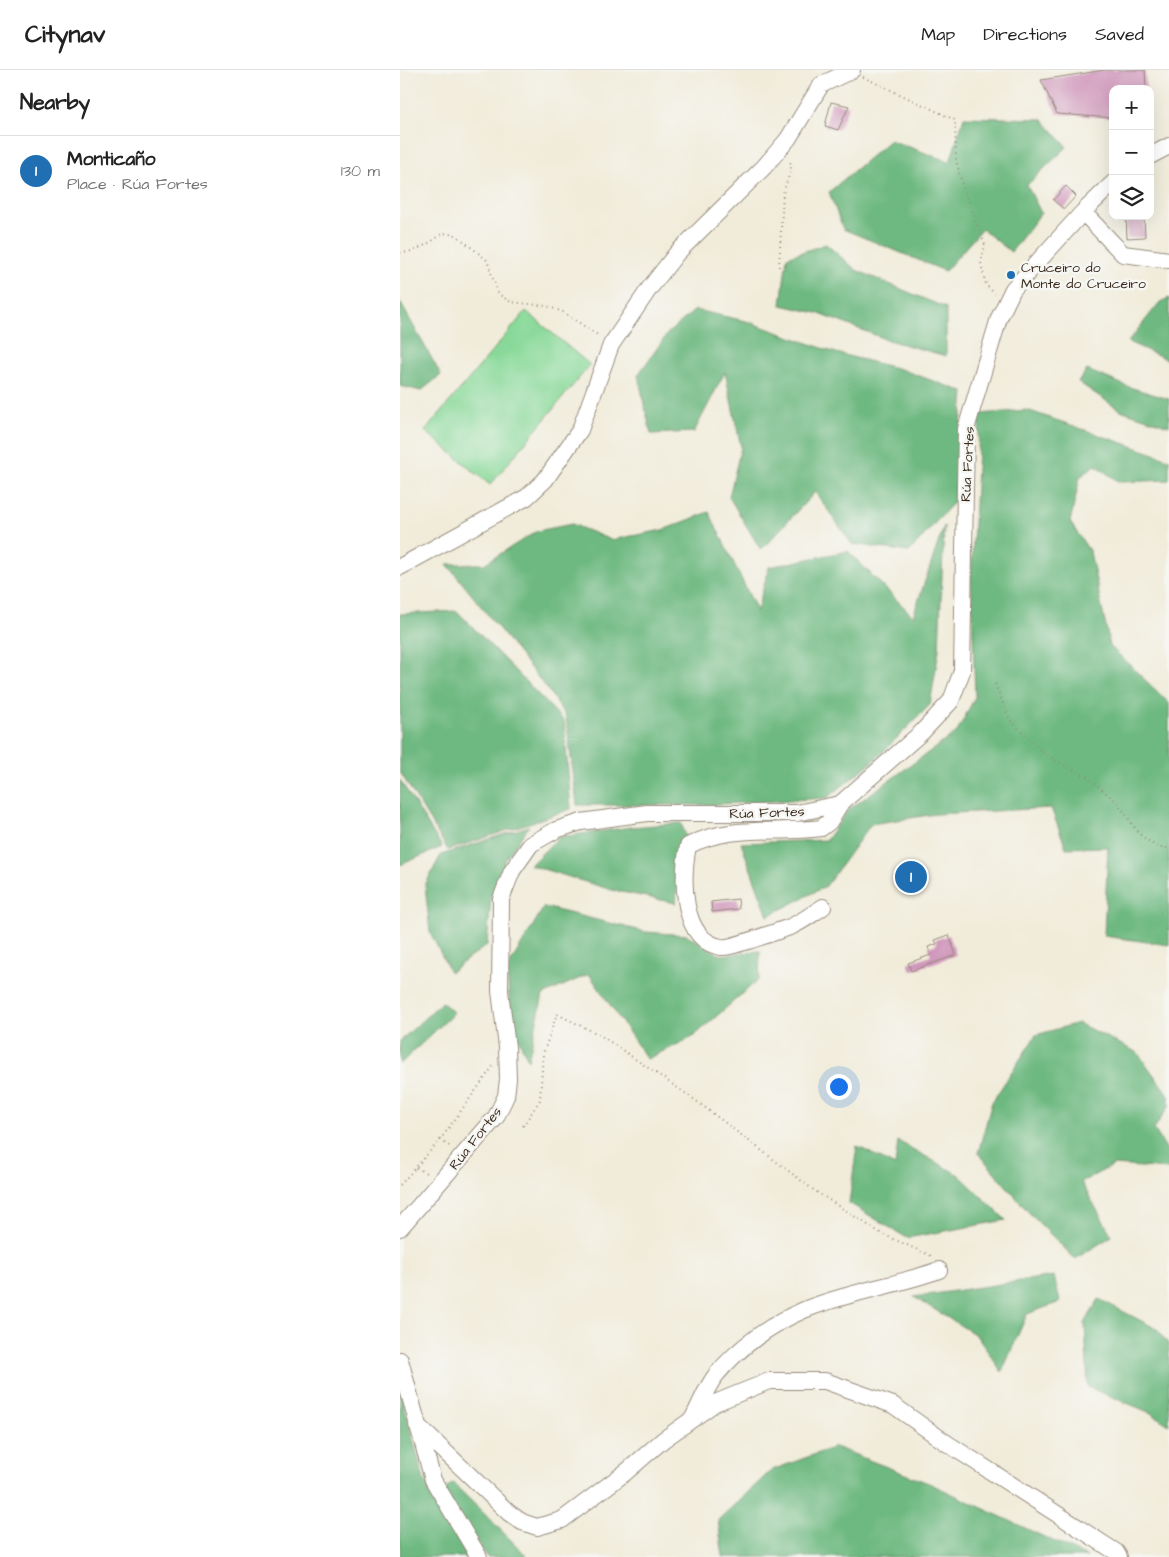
<!DOCTYPE html>
<meta charset="utf-8">
<style>
body{margin:0;font-family:"Architects Daughter",sans-serif;background:#f2f2f2;color:#222}
.controls{position:absolute;right:15px;top:15px;display:grid;overflow:hidden;border-radius:10px;box-shadow:0 5px 20px #0002}
.controls button{width:45px;height:45px;display:grid;place-items:center;padding:0;border:0;border-bottom:1px solid #e0e0e0;background:#fff;color:#222;font:25px sans-serif}
.you{position:absolute;left:438px;top:1016px;width:18px;height:18px;margin:-12px;border:4px solid #fff;border-radius:50%;background:#1a73e8;box-shadow:0 0 0 8px #1a73e833}
.badge{display:grid;place-items:center;width:32px;height:32px;border-radius:50%;background:#1f6fb2;color:#fff;font-size:16px;font-weight:700}
.pin{position:absolute;translate:-50% -50%;border:2px solid #fff;box-shadow:0 1px 5px #0006}
.list{margin:0;padding:0;list-style:none}
h2{display:flex;justify-content:space-between;align-items:center;height:65px;margin:0;padding:0 20px;font-size:21px}
h2 small{font-size:16px;font-weight:400;color:#767676}
.list li{display:grid;grid-template-columns:32px 1fr auto;gap:15px;align-items:center;box-sizing:border-box;height:70px;padding:0 20px;border-top:1px solid #e0e0e0}
.list b{display:block;font-size:19px;white-space:nowrap}
.list p{margin:0;font-size:16px;white-space:nowrap;color:#767676}
.list em{font-size:16px;font-style:normal;color:#767676}
.icon{flex:none;width:28px;height:28px;fill:none;stroke:currentColor;stroke-width:2;stroke-linecap:round;stroke-linejoin:round}
.map{position:relative;flex:none;width:769px;height:1487px;overflow:hidden}
header{display:flex;align-items:center;gap:30px;box-sizing:border-box;height:70px;padding:0 25px;background:#fff;border-bottom:1px solid #e0e0e0}
header strong{font-size:24px}
nav{display:flex;gap:28px;margin-inline-start:auto;font-size:18px}
main{display:flex}
aside{flex:1;background:#fff}
.map>svg:first-child{display:block}
.green{fill:#88d999;stroke:#62825c}
.forest{fill:#6eb981;stroke:#547250}
.building{fill:#d096bb}
.lines{fill:none;stroke-linecap:round;stroke-linejoin:round}
.minor-casing{stroke:#968b7c;stroke-width:18}
.path{stroke:#968b7c;stroke-width:2;stroke-dasharray:1 4;stroke-linecap:butt}
.minor{stroke:#fff;stroke-width:16}
.poi-dot{fill:#1f6fb2;stroke:#f6f6f2;stroke-width:2}
.labels{text-anchor:middle;stroke-width:5;stroke-linejoin:round;paint-order:stroke}
.poi-label{font-size:14px;fill:#3b2a1e;stroke:#f6f6f2;text-anchor:start}
.street-label{font-size:14px;fill:#3b2a1e;stroke:#f6f6f2}
</style>
<header>
<strong>Citynav</strong>
<nav><a>Map</a><a>Directions</a><a>Saved</a></nav>
</header>
<main>
<aside>
<h2>Nearby<small></small></h2>
<ul class="list">
<li><span class="badge">1</span><div><b>Monticaño</b><p>Place · Rúa Fortes</p></div><em>130 m</em></li>
</ul>
</aside>
<div class="map">
<svg width="769" height="1487" viewBox="0 0 769 1487">
<rect width="100%" height="100%" fill="#f6f6f2"/>
<filter id="ink" filterUnits="userSpaceOnUse"><feTurbulence type="fractalNoise" baseFrequency=".02" numOctaves="2"/><feDisplacementMap in="SourceGraphic" scale="10" xChannelSelector="R" yChannelSelector="G"/><feConvolveMatrix kernelMatrix="1 2 1 2 8 2 1 2 1" color-interpolation-filters="sRGB"/></filter>
<filter id="wash" filterUnits="userSpaceOnUse"><feTurbulence type="fractalNoise" baseFrequency=".0096" numOctaves="4" result="noise"/><feDisplacementMap in="SourceGraphic" scale="20" xChannelSelector="R" yChannelSelector="G"/><feGaussianBlur stdDeviation="1.12" result="paint"/><feColorMatrix in="noise" values="0 0 0 0 0 0 0 0 0 0 0 0 0 0 0 0 0 1.4 0 .05"/><feComposite in="paint" operator="in"/></filter>
<g filter="url(#wash)">
<rect width="100%" height="100%" fill="#f1ecda"/>
<!-- green -->
<path class="green" d="M126 241 190 295 90 415 25 361Z"/>
<!-- forest -->
<path class="forest" d="M564 47 642 49 667 77 627 115 641 143 611 182 582 159 545 201 443 159 429 122 490 70 550 92Z
M426 174 456 200 546 238V286L488 270 417 243 381 235 387 187Z
M769 228V290L728 272 760 232Z
M0 232 41 305 21 321 0 316Z
M295 240 346 251 436 283 500 299 564 322 554 432 509 482 452 474 415 422 361 480 329 427 341 377 325 302 294 362 251 364 238 305 268 263Z
M687 300 729 317 769 329V356L720 340 678 312Z
M627 340 769 389V410L719 412 695 395 680 407 670 452 690 482 710 576 769 633V875L704 866 708 777 666 778 651 738 536 744 471 754 426 816 368 846 341 773 426 770 448 740 557 662 575 627 571 508 580 344Z
M309 442 357 541 369 497 448 481 513 546 544 456 539 579 530 635 476 689 427 728 304 735H177L166 647 148 620 47 494H84L137 461 172 454 211 470 263 460Z
M57 541 164 651 171 739 48 780 0 702V544Z
M0 710 42 777 0 795Z
M281 753 286 767 274 788 277 816 276 833 212 820 130 795 159 767 231 757Z
M129 756 105 790 91 827 87 875 50 902 30 862 25 815 41 785Z
M144 837 246 862 287 865 320 885 360 881 359 909 293 967 247 989 189 904 143 925 128 990 111 953 107 899Z
M42 932 54 943 0 994V971Z
M678 953 738 983 769 1026V1036L754 1059 769 1083V1099L714 1095 681 1112 712 1166 675 1189 632 1146 578 1083 592 1032 636 965Z
M498 1071 559 1105 606 1150 507 1168 449 1133 457 1076 495 1096Z
M654 1206 660 1232 627 1244 602 1302 576 1265 514 1227Z
M699 1229 757 1259 769 1275V1355L751 1343 688 1317 685 1253Z
M0 1320 24 1410 68 1487H0Z
M435 1377 531 1414 687 1487H323L318 1450 372 1400Z
M53 1413 128 1487H87L42 1421Z"/>
<g id="blocks">
<!-- building -->
<path class="building" d="M705 0H745L746 19H713V48L657 44 641 10Z
M431 32 449 36 438 60 425 56Z
M666 116 676 126 664 139 653 130Z
M726 146H744L745 167 727 168Z
M338 829 339 839 312 842 311 832Z
M549 865 556 885 511 901 508 893 531 885 528 877 537 874 535 870Z"/>
</g>
</g>
<g filter="url(#ink)">
<use href="#blocks" fill-opacity="0" stroke="#968b7c" stroke-width="1"/>
<g class="lines">
<defs>
<path id="minor" d="M750 86 769 76
M683 142 723 184 769 190
M0 497 127 427 145 410 180 360 211 275 249 219 277 183 364 97 388 69 421 15 452 0
M423 837C412 844 402 852 390 857 381 860 328 879 321 877 280 870 282 807 288 776 328 754 377 764 421 758L429 752 440 734
M0 1158 96 1047 106 1026 108 1009 107 977 100 921 101 829 112 801 131 774 156 760 181 752 247 743H397L440 734 522 662 551 631 562 601 566 359 599 248 613 219 683 142 713 113
M0 1290 33 1410 79 1487
M294 1346C301 1333 307 1316 316 1305 338 1278 371 1254 404 1240 448 1222 495 1216 539 1200
M17 1355 109 1443 122 1452 137 1457 162 1450 226 1402 263 1370 315 1333 369 1311H425L493 1335 545 1372 716 1482 719 1487"/>
</defs>
<!-- minor casing -->
<use href="#minor" class="minor-casing"/>
<!-- path -->
<path class="path" d="M463 7 555 50 556 89 562 115 585 175 581 193 586 215 595 224
M0 183C17 182 30 173 43 163L56 165 87 190 98 224 111 232 147 236 163 242 199 266
M379 197 383 123 391 99 390 89
M595 614 610 650 646 685 687 707 717 732 739 764 758 778H769
M123 1056 140 1030 143 984 157 944 200 965 291 1027 415 1121 482 1164 534 1187
M40 1070 51 1077
M16 1098 28 1104
M0 1115 40 1070 94 995"/>
<!-- minor -->
<use href="#minor" class="minor"/>
</g>
</g>
<!-- markers -->
<circle class="poi-dot" cx="611" cy="205" r="5"/>
<g class="labels">
<!-- poi labels -->
<g class="poi-label">
<text x="621" y="202">Cruceiro do<tspan x="621" dy="16">Monte do Cruceiro</tspan></text>
</g>
<!-- street labels -->
<g class="street-label">
<text transform="translate(567 394) rotate(-87)" y="5">Rúa Fortes</text>
<text transform="translate(367 742) rotate(-2)" y="5">Rúa Fortes</text>
<text transform="translate(75 1068) rotate(-52)" y="5">Rúa Fortes</text>
</g>
</g>
</svg>
<div class="controls">
<button>+</button>
<button>−</button>
<button><svg class="icon" aria-label="layers" viewBox="0 0 24 24"><path d="M12 4l9 5-9 5-9-5zM3 14l9 5 9-5"/></svg></button>
</div>
<div class="you"></div>
<div class="pin badge" style="left:511px;top:807px">1</div>
</div>
</main>
